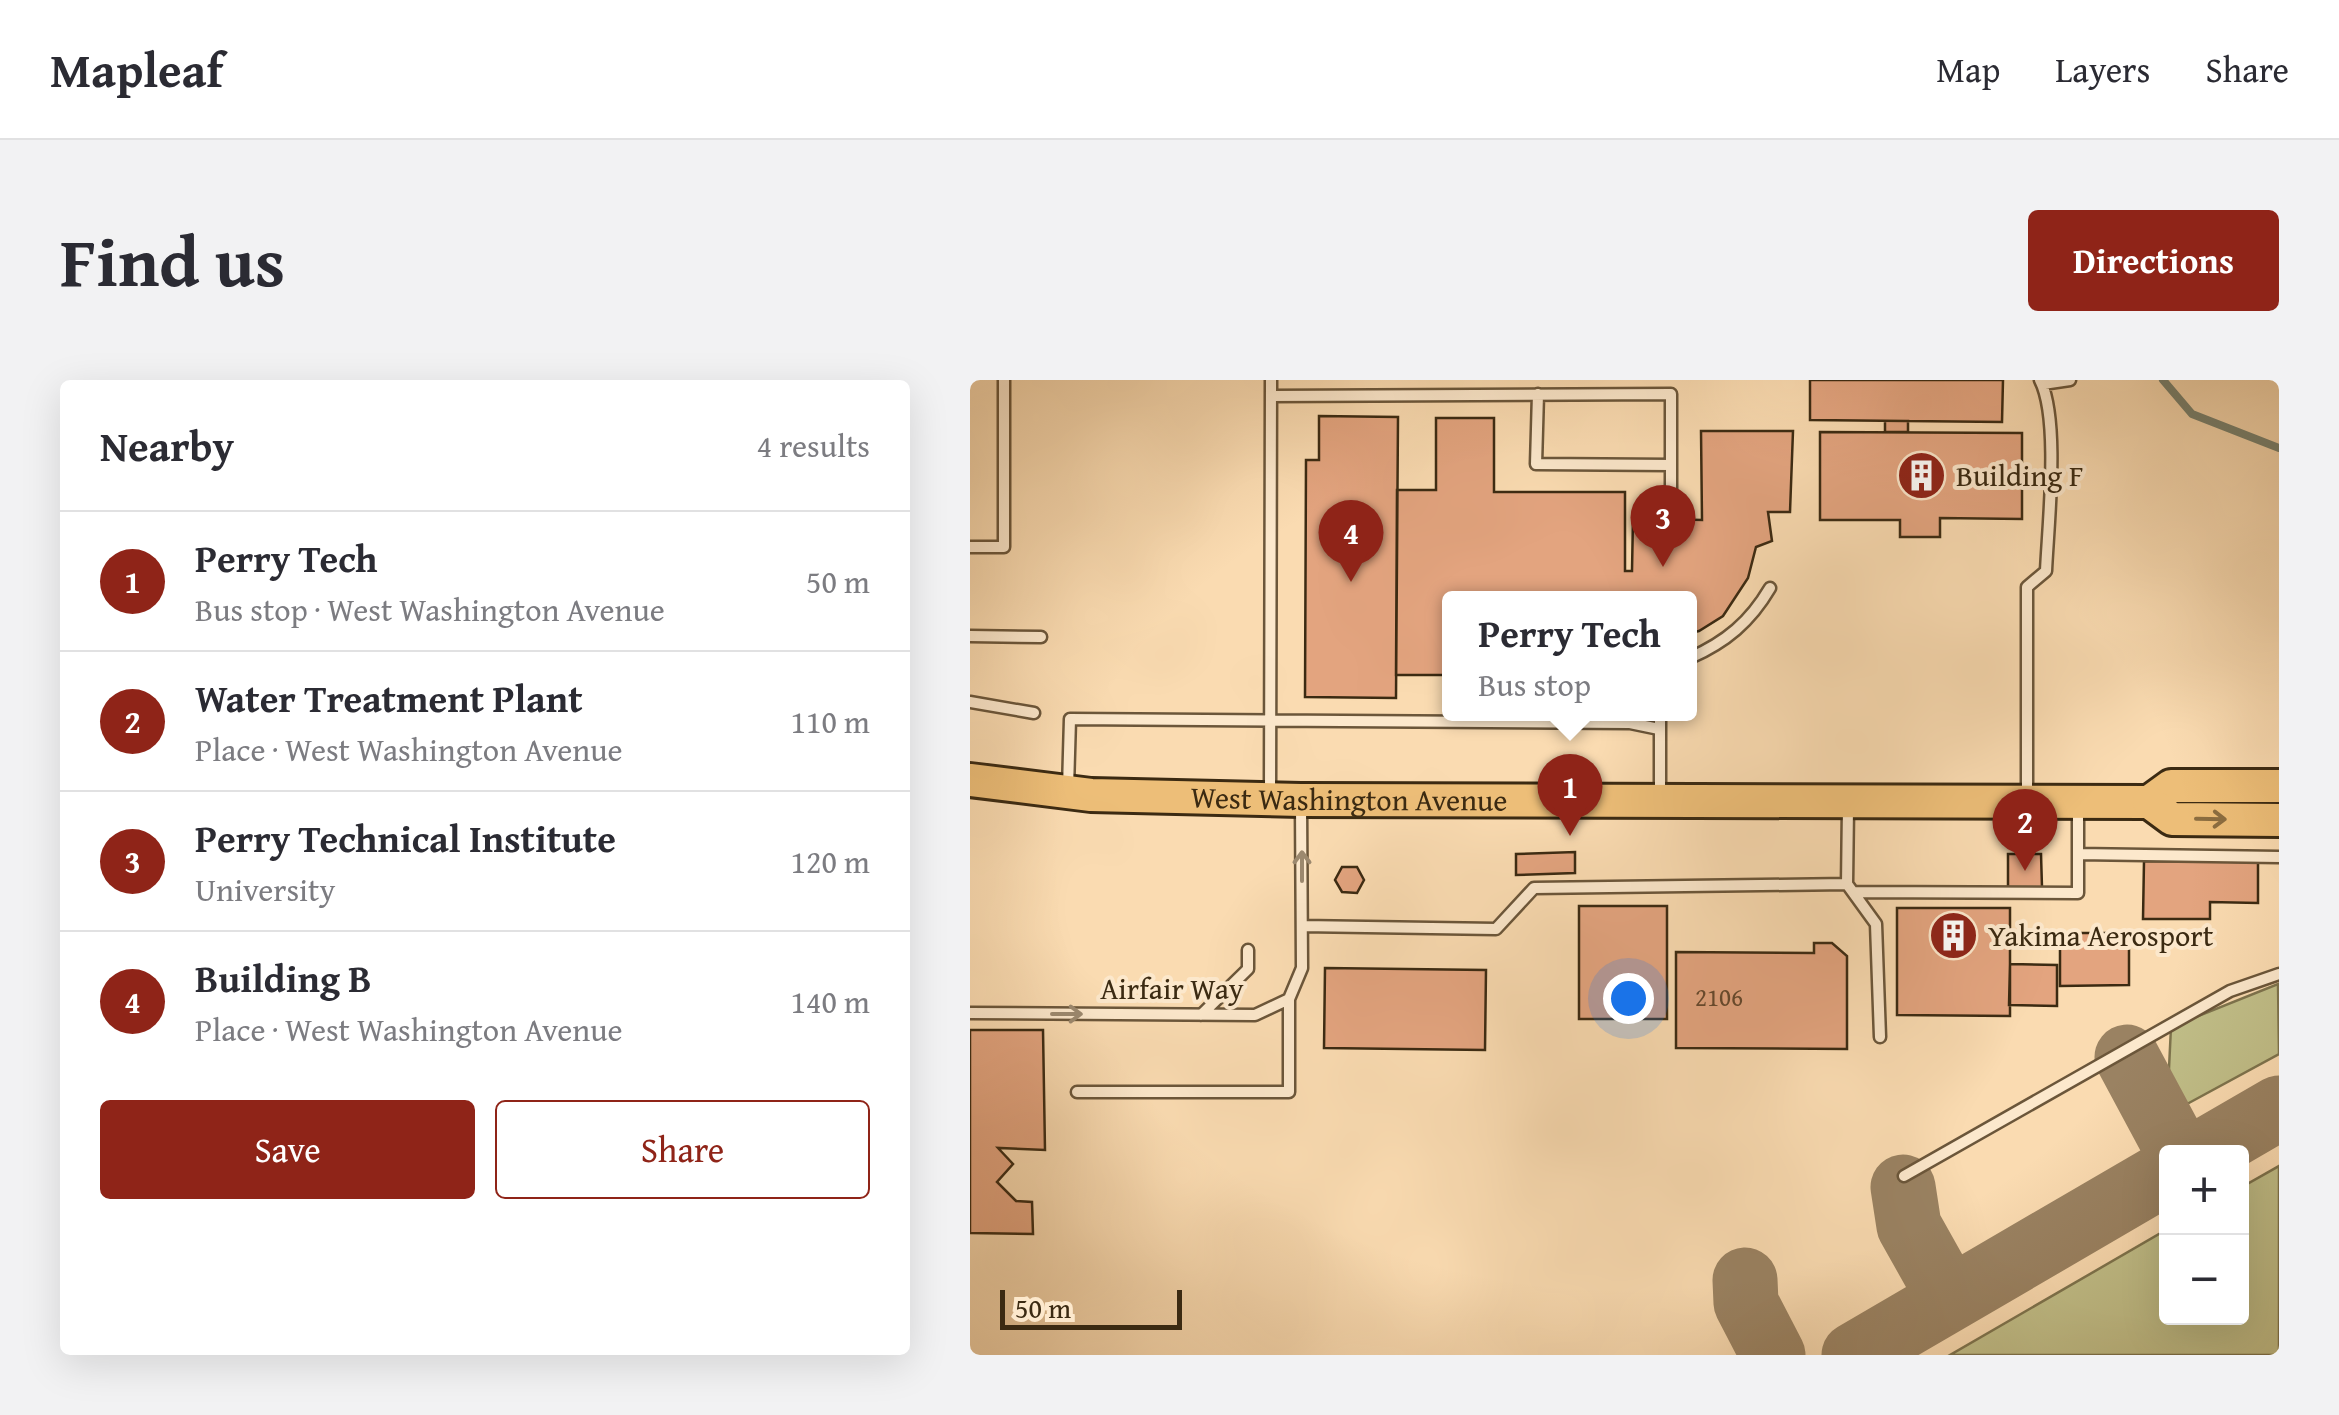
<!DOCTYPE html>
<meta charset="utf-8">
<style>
body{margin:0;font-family:"Gentium Book Plus",serif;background:#f2f2f3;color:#2b2b33}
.controls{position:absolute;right:30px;bottom:30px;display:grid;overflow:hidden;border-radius:10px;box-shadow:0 10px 40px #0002}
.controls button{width:90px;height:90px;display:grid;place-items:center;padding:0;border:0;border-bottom:2px solid #e1e1e2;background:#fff;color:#2b2b33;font:50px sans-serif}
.scale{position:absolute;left:30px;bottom:25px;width:182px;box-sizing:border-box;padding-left:10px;border:5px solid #3b2a12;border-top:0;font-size:28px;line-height:35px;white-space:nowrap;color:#3b2a12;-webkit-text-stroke:8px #fce8cc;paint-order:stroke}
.you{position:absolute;left:658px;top:618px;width:35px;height:35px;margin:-25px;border:8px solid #fff;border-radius:50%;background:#1a73e8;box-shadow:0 0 0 15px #1a73e833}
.badge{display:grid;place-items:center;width:65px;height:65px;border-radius:50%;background:#8f2418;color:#fff;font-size:32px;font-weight:700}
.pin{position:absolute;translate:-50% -82px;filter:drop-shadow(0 2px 5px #0008)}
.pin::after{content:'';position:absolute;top:52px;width:35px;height:30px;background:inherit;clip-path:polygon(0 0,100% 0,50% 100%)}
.popup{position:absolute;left:472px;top:211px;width:255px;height:130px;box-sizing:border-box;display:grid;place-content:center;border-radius:10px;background:#fff;filter:drop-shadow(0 2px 8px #0005);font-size:32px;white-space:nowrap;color:#7c7c81}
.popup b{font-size:38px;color:#2b2b33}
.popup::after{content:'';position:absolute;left:50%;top:100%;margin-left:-20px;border:20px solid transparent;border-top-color:#fff}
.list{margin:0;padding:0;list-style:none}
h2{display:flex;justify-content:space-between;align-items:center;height:130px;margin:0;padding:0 40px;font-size:42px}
h2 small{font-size:32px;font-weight:400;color:#7c7c81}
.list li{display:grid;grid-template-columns:65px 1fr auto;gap:30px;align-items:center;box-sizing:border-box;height:140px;padding:0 40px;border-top:2px solid #e1e1e2}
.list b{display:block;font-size:38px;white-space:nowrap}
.list p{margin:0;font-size:32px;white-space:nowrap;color:#7c7c81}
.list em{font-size:32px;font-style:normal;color:#7c7c81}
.actions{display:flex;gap:20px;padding:30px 40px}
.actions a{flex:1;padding:22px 0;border:2px solid #8f2418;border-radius:10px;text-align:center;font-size:35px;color:#8f2418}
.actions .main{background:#8f2418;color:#fff}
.map{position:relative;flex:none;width:1309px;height:975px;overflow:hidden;border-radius:10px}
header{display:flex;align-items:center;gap:60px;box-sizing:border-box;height:140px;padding:0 50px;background:#fff;border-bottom:2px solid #e1e1e2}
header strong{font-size:48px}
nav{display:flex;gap:55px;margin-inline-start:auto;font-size:35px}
.intro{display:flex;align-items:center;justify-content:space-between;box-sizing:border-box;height:240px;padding:0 60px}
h1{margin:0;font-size:70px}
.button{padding:25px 45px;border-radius:10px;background:#8f2418;color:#fff;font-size:35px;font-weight:700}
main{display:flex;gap:60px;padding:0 60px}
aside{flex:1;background:#fff;border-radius:10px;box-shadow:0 10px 40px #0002}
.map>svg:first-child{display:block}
.green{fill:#c1bf89;stroke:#7e744e;stroke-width:2.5}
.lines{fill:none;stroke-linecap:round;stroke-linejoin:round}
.stream{stroke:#768170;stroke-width:8}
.taxiway{stroke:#9a8262;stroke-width:65}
.building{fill:#e3a47f;stroke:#3b2a12;stroke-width:2.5}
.service-casing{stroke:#6b563a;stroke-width:15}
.primary-casing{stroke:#3b2a12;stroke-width:38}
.service{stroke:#fce8cc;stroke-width:10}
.primary{stroke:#edbe78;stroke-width:32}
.oneway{stroke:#8b6d40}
.oneway2{stroke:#9c896f}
.labels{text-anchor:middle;stroke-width:8;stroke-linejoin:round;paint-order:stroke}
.number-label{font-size:25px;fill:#65482d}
.poi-label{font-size:30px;fill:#3b2a12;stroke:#fce8cc;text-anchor:start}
.street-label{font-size:30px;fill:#3b2a12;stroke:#fce8cc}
</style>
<header>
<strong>Mapleaf</strong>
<nav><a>Map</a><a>Layers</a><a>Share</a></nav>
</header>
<div class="intro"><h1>Find us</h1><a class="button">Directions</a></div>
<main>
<aside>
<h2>Nearby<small>4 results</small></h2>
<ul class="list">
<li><span class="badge">1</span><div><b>Perry Tech</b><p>Bus stop · West Washington Avenue</p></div><em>50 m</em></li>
<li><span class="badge">2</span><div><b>Water Treatment Plant</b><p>Place · West Washington Avenue</p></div><em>110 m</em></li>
<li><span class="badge">3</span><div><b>Perry Technical Institute</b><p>University</p></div><em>120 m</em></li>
<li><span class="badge">4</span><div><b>Building B</b><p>Place · West Washington Avenue</p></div><em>140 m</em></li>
</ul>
<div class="actions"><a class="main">Save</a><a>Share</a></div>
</aside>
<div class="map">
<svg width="1309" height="975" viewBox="0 0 1309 975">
<rect width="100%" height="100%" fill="#fadbb1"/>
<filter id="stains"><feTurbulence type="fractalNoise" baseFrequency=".002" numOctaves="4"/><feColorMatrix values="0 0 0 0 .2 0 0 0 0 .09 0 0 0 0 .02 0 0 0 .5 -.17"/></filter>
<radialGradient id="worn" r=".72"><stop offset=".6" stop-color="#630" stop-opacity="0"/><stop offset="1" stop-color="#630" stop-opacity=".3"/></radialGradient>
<!-- green -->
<path class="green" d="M1308 604 1309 674 1217 724 1208 722 1198 709 1201 647Z
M1309 786V975H980L1196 850V938H1272V807Z"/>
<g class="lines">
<!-- stream -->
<path class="stream" d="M1193 0 1222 34 1309 68"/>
<!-- taxiway -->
<path class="taxiway" d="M1157 677 1208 772
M1233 772 1309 728
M933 807 939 846 980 919
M775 900 776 923 803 975
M884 975 1196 793"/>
</g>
<!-- building -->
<path class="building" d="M840 0H1033L1032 42 840 40Z
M349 36 428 37 426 318 335 317 336 80H349Z
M466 38H524V112H655V191H662L663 138 732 140 731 51H823L820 132H798L802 161 786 167 778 198 753 236 729 251 720 253V218H480V295H426L427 110H466Z
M915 41H938V52H915Z
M850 52 1052 53V139L970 138V157H930V140H850Z
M605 472V493L546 495V474Z
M1038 474H1071L1072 507 1038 508Z
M1174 481 1288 482V523L1240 522V539H1173Z
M372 487H387L394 500 387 513 372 512 365 500Z
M609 526H697V639H609Z
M927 528H1040V636L927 635Z
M1090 553H1159V605L1090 606Z
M844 563H862L877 576V669L706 668V572L844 573Z
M1040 584 1087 585V626L1039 625Z
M355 588 516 590 515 670 354 668Z
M0 650H73L75 770 28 768 43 784 27 802 46 821 62 822 63 854 0 853Z"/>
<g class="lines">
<defs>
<path id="service" d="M1073 4 1100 0
M568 14 566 84 701 85
M301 16 701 14V138
M0 167H34V0
M0 256 71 257
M720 278C756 262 780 242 800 208
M0 322 64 333
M690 334V415
M98 408 100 339 660 343 689 349
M300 413 301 0
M1057 416V207L1076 191C1078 145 1090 39 1070 0
M1108 474 1309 477
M877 504 878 428
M883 512 1108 513V424
M332 546 526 549 564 508 877 504 906 544 910 657
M0 633 285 635 319 619 332 588 331 425
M231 635 278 589V570
M107 712H319V619
M934 796 1260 611 1309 594"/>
<g id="primary">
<path id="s1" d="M0 400 121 415 331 420 1179 422 1201 406H1309"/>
<path d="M1179 422 1202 439 1309 440"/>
</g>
</defs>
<!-- service casing -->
<use href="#service" class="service-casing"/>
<!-- primary casing -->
<use href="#primary" class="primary-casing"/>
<!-- service -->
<use href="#service" class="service"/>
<!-- primary -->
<use href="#primary" class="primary"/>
</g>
<!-- one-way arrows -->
<defs><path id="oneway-shaft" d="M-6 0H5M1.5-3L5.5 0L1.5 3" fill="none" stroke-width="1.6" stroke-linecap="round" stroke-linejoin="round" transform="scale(2.5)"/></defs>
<use class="oneway" href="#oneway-shaft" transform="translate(1241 439) rotate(1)"/>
<g class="oneway2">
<use href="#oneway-shaft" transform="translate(332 486) rotate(-90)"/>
<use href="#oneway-shaft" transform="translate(97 634)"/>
</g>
<!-- icons -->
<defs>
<symbol id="building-disc" viewBox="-11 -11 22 22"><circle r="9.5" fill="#8f2418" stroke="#fce8cc"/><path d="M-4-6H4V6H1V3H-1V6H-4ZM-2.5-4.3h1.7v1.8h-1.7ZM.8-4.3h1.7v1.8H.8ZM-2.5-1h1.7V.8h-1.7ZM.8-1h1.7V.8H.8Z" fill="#fff"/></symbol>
</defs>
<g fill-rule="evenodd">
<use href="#building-disc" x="924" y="68" width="55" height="55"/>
<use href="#building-disc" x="956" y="528" width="55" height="55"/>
</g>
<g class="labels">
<!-- number labels -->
<g class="number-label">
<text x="749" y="626">2106</text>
</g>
<!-- poi labels -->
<g class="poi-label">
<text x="986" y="106">Building F</text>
<text x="1018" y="566">Yakima Aerosport</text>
</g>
<!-- street labels -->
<g class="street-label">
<text dy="10" stroke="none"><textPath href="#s1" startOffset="380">West Washington Avenue</textPath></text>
<text x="202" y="619">Airfair Way</text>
</g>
</g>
<rect width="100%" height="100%" filter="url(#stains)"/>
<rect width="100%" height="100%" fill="url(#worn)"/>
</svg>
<div class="controls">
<button>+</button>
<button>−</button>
</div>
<div class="scale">50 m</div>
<div class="you"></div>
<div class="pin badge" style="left:600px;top:456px">1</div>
<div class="popup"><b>Perry Tech</b>Bus stop</div>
<div class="pin badge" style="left:1055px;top:491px">2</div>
<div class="pin badge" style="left:693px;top:187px">3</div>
<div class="pin badge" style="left:381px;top:202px">4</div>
</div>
</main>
